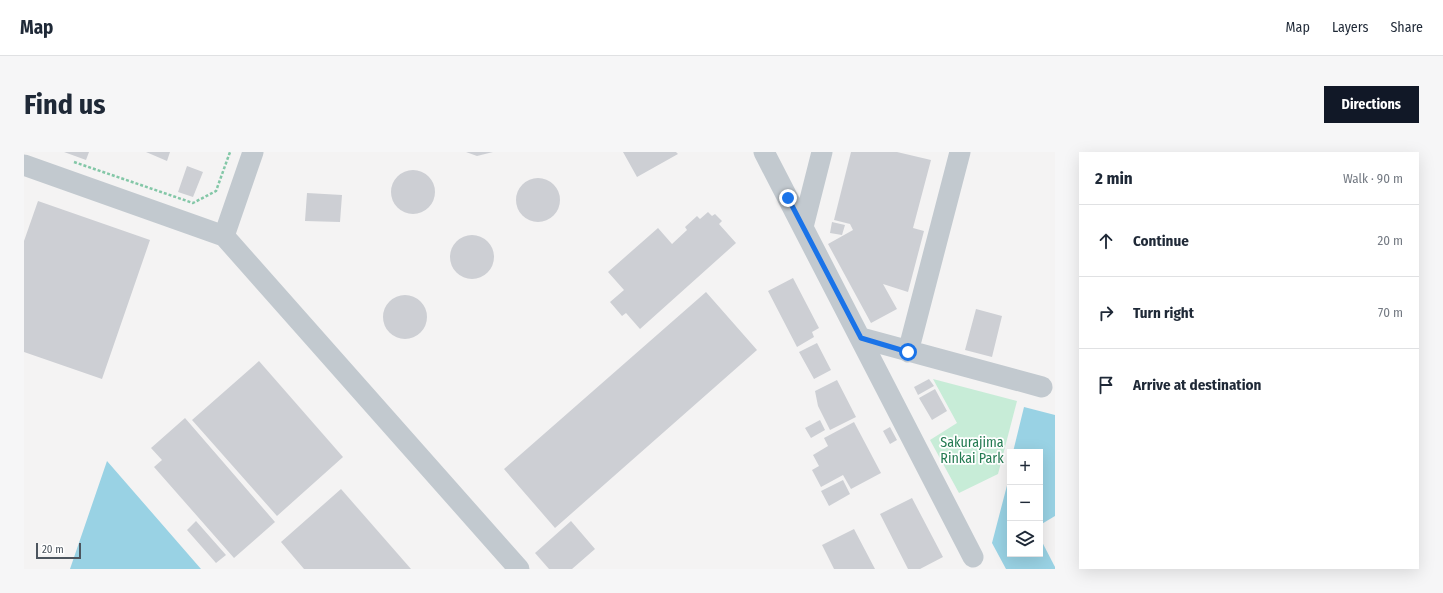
<!DOCTYPE html>
<meta charset="utf-8">
<style>
body{margin:0;font-family:"Fira Sans Condensed",sans-serif;background:#f6f6f7;color:#1f2937}
.controls{position:absolute;right:12px;bottom:12px;display:grid;overflow:hidden;border-radius:0px;box-shadow:0 4px 16px #0002}
.controls button{width:36px;height:36px;display:grid;place-items:center;padding:0;border:0;border-bottom:1px solid #e0e1e3;background:#fff;color:#1f2937;font:20px sans-serif}
.scale{position:absolute;left:12px;bottom:10px;width:45px;box-sizing:border-box;padding-left:4px;border:2px solid #4c555e;border-top:0;font-size:11px;line-height:14px;white-space:nowrap;color:#4c555e;-webkit-text-stroke:3px #fff;paint-order:stroke}
.stop{position:absolute;width:12px;height:12px;margin:-9px;border:3px solid #1a73e8;border-radius:50%;background:#fff}
.stop.end{background:#1a73e8;border-color:#fff;box-shadow:0 1px 4px #0008}
.list{margin:0;padding:0;list-style:none}
h2{display:flex;justify-content:space-between;align-items:center;height:52px;margin:0;padding:0 16px;font-size:17px}
h2 small{font-size:13px;font-weight:400;color:#747a83}
.list li{display:grid;grid-template-columns:26px 1fr auto;gap:12px;align-items:center;box-sizing:border-box;height:72px;padding:0 16px;border-top:1px solid #e0e1e3}
.list b{display:block;font-size:15px;white-space:nowrap}
.list em{font-size:13px;font-style:normal;color:#747a83}
.icon{flex:none;width:22px;height:22px;fill:none;stroke:currentColor;stroke-width:2;stroke-linecap:round;stroke-linejoin:round}
.map{position:relative;flex:none;width:1031px;height:417px;overflow:hidden;border-radius:0px}
header{display:flex;align-items:center;gap:24px;box-sizing:border-box;height:56px;padding:0 20px;background:#fff;border-bottom:1px solid #e0e1e3}
header strong{font-size:19px}
nav{display:flex;gap:22px;margin-inline-start:auto;font-size:14px}
.intro{display:flex;align-items:center;justify-content:space-between;box-sizing:border-box;height:96px;padding:0 24px}
h1{margin:0;font-size:28px}
.button{padding:10px 18px;border-radius:0px;background:#111827;color:#fff;font-size:14px;font-weight:700}
main{display:flex;gap:24px;padding:0 24px}
aside{flex:1;background:#fff;border-radius:0px;box-shadow:0 4px 16px #0002}
.map>svg:first-child{display:block}
.green{fill:#c7ecd7}
.water{fill:#99d2e4}
.pier{fill:#f4f3f3}
.building{fill:#cdcfd4}
.lines{fill:none;stroke-linecap:round;stroke-linejoin:round}
.path{stroke:#83c7a7;stroke-width:2.5;stroke-dasharray:3 2;stroke-linecap:butt}
.minor{stroke:#c2c9cf;stroke-width:21}
.route{stroke:#1a73e8;stroke-width:5}
.labels{text-anchor:middle;stroke-width:3.5;stroke-linejoin:round;paint-order:stroke}
.park-label{font-size:14px;fill:#237a51;stroke:#fff}
</style>
<header>
<strong>Map</strong>
<nav><a>Map</a><a>Layers</a><a>Share</a></nav>
</header>
<div class="intro"><h1>Find us</h1><a class="button">Directions</a></div>
<main>
<div class="map">
<svg width="1031" height="417" viewBox="0 0 1031 417">
<rect width="100%" height="100%" fill="#f4f3f3"/>
<!-- green -->
<path class="green" d="M909 227 993 249 974 322 935 341 906 288 933 271Z"/>
<!-- water -->
<path class="water" d="M1000 255 1031 263V417H982L968 391 986 322V402H1016V300H989Z
M83 309 177 417H46Z"/>
<!-- pier -->
<path class="pier" d="M1031 364V415L1016 386V373Z"/>
<!-- building -->
<path class="building" d="M40 0H65L62 8Z
M122 0H146L143 9Z
M442 0H469L453 4Z
M599 0H652L654 2 613 25Z
M827 0H873L907 8 889 76 900 79 884 140 859 132 873 157 847 171 804 92 829 78 826 72 810 68Z
M163 14 179 20 169 45 154 40Z
M367 40a22 22 0 1 1 44 0a22 22 0 1 1-44 0Z
M492 48a22 22 0 1 1 44 0a22 22 0 1 1-44 0Z
M283 41 318 43 316 70 281 69Z
M14 49 126 88 78 227 0 200V89Z
M684 60 688 64 691 62 698 69 695 72 712 91 616 177 602 161 598 164 586 150 600 138 584 120 634 76 648 92 663 78 661 75 673 64 676 67Z
M808 70 821 73 818 83 806 81Z
M426 105a22 22 0 1 1 44 0a22 22 0 1 1-44 0Z
M769 126 795 176 788 180 790 185 773 195 744 139Z
M682 140 733 198 531 376 480 317Z
M359 165a22 22 0 1 1 44 0a22 22 0 1 1-44 0Z
M952 157 978 164 968 205 941 198Z
M793 191 807 218 790 227 775 200Z
M235 209 319 305 253 364 168 268Z
M905 227 910 234 894 243 890 235Z
M813 228 832 265 806 278 794 254 791 239Z
M911 237 923 259 908 268 895 246Z
M161 266 251 370 210 406 130 315 138 308 127 296Z
M796 268 801 278 787 286 781 276Z
M830 270 857 321 827 337 819 323 797 335 788 318 795 314 789 303 804 294 800 286Z
M866 275 873 288 866 292 859 279Z
M819 328 826 342 805 354 797 339Z
M317 337 387 417H280L257 390Z
M888 346 919 405 896 417H884L856 362Z
M172 369 202 403 192 411 163 378Z
M547 369 571 397 548 417H525L511 401Z
M830 377 851 417H810L798 393Z"/>
<g class="lines">
<!-- path -->
<path class="path" d="M50 10 169 51 192 39 206 0"/>
<!-- minor -->
<path class="minor" d="M740 0 949 405
M0 13 200 84 495 417
M779 75 798 0
M200 84 229 0
M837 186 1018 235
M884 200 936 0"/>
</g>
<g class="lines">
<!-- route -->
<path class="route" d="M764 46 837 186 884 200"/>
</g>
<g class="labels">
<!-- park labels -->
<g class="park-label">
<text x="948" y="295">Sakurajima<tspan x="948" dy="16">Rinkai Park</tspan></text>
</g>
</g>
</svg>
<div class="controls">
<button>+</button>
<button>−</button>
<button><svg class="icon" aria-label="layers" viewBox="0 0 24 24"><path d="M12 4l9 5-9 5-9-5zM3 14l9 5 9-5"/></svg></button>
</div>
<div class="scale">20 m</div>
<div class="stop" style="left:884px;top:200px"></div>
<div class="stop end" style="left:764px;top:46px"></div>
</div>
<aside>
<h2>2 min<small>Walk · 90 m</small></h2>
<ul class="list">
<li><svg class="icon" aria-label="ahead" viewBox="0 0 24 24"><path d="M12 20V5M6 11l6-6 6 6"/></svg><div><b>Continue</b></div><em>20 m</em></li>
<li><svg class="icon" aria-label="right" viewBox="0 0 24 24"><path d="M7 20v-9h11M14 6l5 5-5 5"/></svg><div><b>Turn right</b></div><em>70 m</em></li>
<li><svg class="icon" aria-label="arrive" viewBox="0 0 24 24"><path d="M6 21V4h12l-3 4 3 4H6"/></svg><div><b>Arrive at destination</b></div></li>
</ul>
</aside>
</main>
